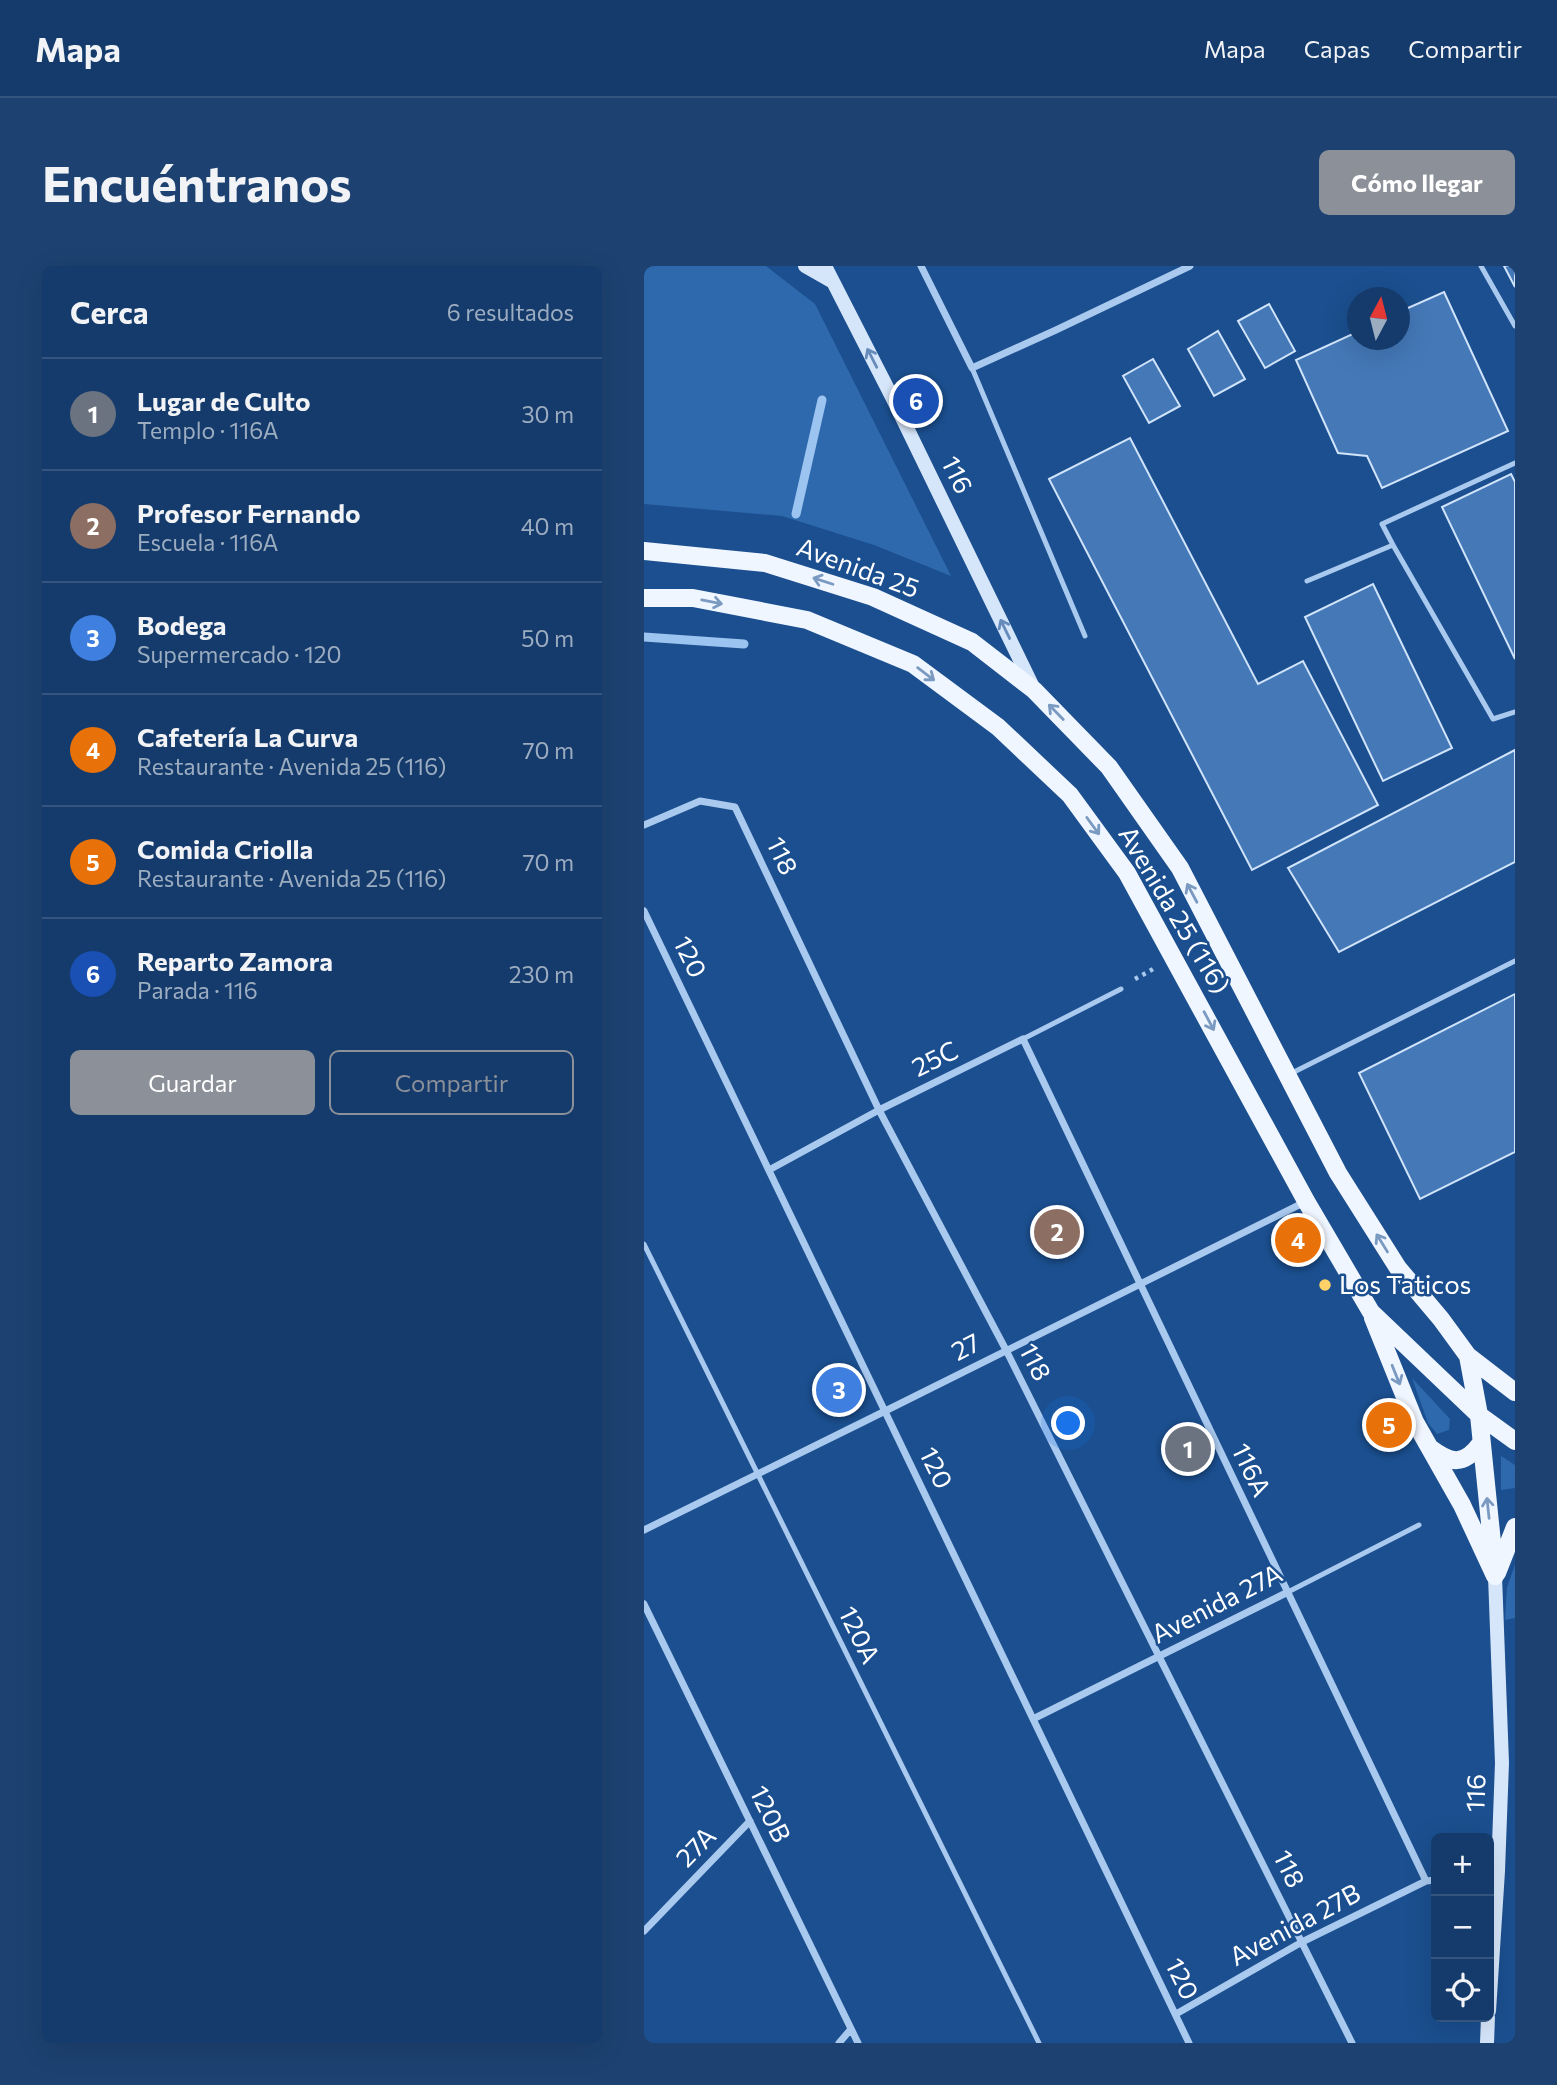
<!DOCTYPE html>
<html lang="es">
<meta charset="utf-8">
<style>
body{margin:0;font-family:Commissioner,sans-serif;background:#1d4271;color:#f1f3f6}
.controls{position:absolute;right:21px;bottom:21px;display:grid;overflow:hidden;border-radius:10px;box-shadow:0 7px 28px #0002}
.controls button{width:63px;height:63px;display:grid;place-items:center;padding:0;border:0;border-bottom:2px solid #33557e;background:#143b6b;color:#f1f3f6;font:35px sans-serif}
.compass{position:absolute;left:703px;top:21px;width:63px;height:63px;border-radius:50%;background:#143b6b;box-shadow:0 7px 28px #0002;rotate:7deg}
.you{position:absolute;left:425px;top:1158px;width:24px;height:24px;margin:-18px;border:5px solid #fff;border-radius:50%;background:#1a73e8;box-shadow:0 0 0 10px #1a73e833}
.badge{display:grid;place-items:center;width:46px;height:46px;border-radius:50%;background:#8c9099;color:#fff;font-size:23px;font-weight:700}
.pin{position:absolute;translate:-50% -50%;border:4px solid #fff;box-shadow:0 2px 7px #0006}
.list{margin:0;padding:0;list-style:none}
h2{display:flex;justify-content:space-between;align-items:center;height:91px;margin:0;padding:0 28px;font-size:30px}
h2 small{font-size:23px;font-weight:400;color:#9dadc1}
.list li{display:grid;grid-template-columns:46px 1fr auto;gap:21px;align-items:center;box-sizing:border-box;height:112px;padding:0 28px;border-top:2px solid #33557e}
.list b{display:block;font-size:26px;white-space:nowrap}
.list p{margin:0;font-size:23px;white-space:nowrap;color:#9dadc1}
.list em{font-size:23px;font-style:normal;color:#9dadc1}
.actions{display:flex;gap:14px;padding:21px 28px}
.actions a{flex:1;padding:16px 0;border:2px solid #8c9099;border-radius:10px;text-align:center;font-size:24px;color:#8c9099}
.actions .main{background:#8c9099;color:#fff}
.icon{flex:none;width:38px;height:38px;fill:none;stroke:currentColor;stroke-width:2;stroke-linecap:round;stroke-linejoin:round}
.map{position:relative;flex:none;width:871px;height:1777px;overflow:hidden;border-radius:10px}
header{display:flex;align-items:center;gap:42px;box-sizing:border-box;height:98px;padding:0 35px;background:#143b6b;border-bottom:2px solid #33557e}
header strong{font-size:33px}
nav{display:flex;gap:38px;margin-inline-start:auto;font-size:24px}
.intro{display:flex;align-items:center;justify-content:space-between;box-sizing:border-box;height:168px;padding:0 42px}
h1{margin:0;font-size:49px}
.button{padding:18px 32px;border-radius:10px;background:#8c9099;color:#fff;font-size:24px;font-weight:700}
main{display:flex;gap:42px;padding:0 42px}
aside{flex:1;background:#143b6b;border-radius:10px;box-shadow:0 7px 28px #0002}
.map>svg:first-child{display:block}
.green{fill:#2e69ad}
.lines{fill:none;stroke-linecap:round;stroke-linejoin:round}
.stream{stroke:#9cc4f0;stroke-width:9}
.building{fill:#4478b7;stroke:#cfe3fa;stroke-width:2}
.path{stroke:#a9c9ee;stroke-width:4.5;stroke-dasharray:3.5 5;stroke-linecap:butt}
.lane{stroke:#a9c9ee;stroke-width:5}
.street{stroke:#a9c9ee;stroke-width:7}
.secondary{stroke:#d6e6fa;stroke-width:14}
.primary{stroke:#f0f6ff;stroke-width:18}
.oneway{stroke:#668bba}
.oneway2{stroke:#7b9ac1}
.poi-dot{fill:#ffd166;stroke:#1b4f8f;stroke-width:2.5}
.labels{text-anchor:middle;stroke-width:5;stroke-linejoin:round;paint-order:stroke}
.street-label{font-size:26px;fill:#fff;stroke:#1b4f8f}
.poi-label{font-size:26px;fill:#fff;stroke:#1b4f8f;text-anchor:start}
</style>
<header>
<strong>Mapa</strong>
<nav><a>Mapa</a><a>Capas</a><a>Compartir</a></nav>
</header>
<div class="intro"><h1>Encuéntranos</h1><a class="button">Cómo llegar</a></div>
<main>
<aside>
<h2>Cerca<small>6 resultados</small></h2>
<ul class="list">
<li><span class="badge" style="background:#6b7280">1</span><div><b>Lugar de Culto</b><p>Templo · 116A</p></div><em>30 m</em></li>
<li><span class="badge" style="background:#8d6e63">2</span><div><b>Profesor Fernando</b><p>Escuela · 116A</p></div><em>40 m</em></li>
<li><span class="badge" style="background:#3f7fe0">3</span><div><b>Bodega</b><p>Supermercado · 120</p></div><em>50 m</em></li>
<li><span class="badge" style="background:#e8710a">4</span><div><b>Cafetería La Curva</b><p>Restaurante · Avenida 25 (116)</p></div><em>70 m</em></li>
<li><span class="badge" style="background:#e8710a">5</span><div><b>Comida Criolla</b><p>Restaurante · Avenida 25 (116)</p></div><em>70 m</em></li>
<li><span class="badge" style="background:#1a4fb4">6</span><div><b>Reparto Zamora</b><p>Parada · 116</p></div><em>230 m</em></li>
</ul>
<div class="actions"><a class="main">Guardar</a><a>Compartir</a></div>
</aside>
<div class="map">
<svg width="871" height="1777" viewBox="0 0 871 1777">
<rect width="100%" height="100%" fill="#1b4f8f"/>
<!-- green -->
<path class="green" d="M0 0H122L171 38 307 310 230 279 138 250 0 238Z
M768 1112 806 1153 805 1164 793 1168 784 1157Z
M857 1190 871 1199V1222L857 1224Z
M871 1299V1352L861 1354 863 1321Z"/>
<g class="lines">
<!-- stream -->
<path class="stream" d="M152 248 178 134
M0 371 100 378"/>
</g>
<!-- building -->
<path class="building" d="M860 0H871V21Z
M800 26 864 165 738 222 723 190 694 187 652 94 713 66V74H755V46Z
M625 38 651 85 621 102 594 55Z
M574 65 601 113 570 130 544 83Z
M509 93 536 140 505 157 479 110Z
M486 172 614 418 659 395 734 539 608 604 405 213Z
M867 208 871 216V393L798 241Z
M729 318 808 482 739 515 661 351Z
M871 484V596L695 686 644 602Z
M871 728V886L776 933 715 807Z"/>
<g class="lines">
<!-- path -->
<path class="path" d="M491 713 511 702"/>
<!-- lane -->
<path class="lane" d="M837 0 871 60
M328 102 441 370
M749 279 738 258 871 197
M663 315 749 279 849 453 871 446
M379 773 477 723
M646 808 871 695
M0 978 395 1777
M642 1327 775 1259"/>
<!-- street -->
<path class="street" d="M277 0 328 102 412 64 546 0
M0 559 56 535 91 541 235 844 362 1084 708 1777
M0 645 545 1777
M125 904 235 844 379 773 782 1615
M0 1264C221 1156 441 1045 661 936
M0 1338 214 1777
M389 1453 642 1327
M0 1665 106 1555
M532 1748 658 1676 782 1615 792 1614
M195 1777 207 1763"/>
<!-- secondary -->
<path class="secondary" d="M161 0 189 16
M181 0 249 133 390 423
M845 1745 854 1605 858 1497 851 1310
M843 1777 844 1751"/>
<!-- primary -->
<path class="primary" d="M0 285 121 297 229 331 328 376 390 424 465 501 536 602 694 907 754 1002 797 1053 824 1090 871 1126
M0 332H49L163 354 269 398 354 461 426 529 483 607 662 935 727 1046 835 1149 871 1175
M729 1052 771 1156 818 1239 851 1310
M824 1090 835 1149 850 1296
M786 1182C807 1198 820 1200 837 1177
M853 1307 871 1261"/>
</g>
<!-- one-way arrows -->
<defs><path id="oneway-shaft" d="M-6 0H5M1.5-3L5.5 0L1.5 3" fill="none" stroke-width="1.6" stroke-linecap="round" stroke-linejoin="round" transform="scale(1.75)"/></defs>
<g class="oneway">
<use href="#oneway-shaft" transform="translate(228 92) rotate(-117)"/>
<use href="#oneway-shaft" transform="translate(361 363) rotate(-116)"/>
</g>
<g class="oneway2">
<use href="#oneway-shaft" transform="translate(179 315) rotate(-162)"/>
<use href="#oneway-shaft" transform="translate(68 336) rotate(11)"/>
<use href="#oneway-shaft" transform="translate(282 408) rotate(37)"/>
<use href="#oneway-shaft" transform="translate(412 446) rotate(-134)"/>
<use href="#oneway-shaft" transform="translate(449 560) rotate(54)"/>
<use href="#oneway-shaft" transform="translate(548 627) rotate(-118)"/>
<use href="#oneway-shaft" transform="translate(565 755) rotate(62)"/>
<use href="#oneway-shaft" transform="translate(738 977) rotate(-122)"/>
<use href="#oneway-shaft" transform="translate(752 1109) rotate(68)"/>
<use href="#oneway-shaft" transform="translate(844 1242) rotate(-96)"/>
</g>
<!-- markers -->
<circle class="poi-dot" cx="681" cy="1019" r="7"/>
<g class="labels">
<!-- street labels -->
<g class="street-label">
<text transform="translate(313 209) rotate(64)" y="9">116</text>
<text transform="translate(214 302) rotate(20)" y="9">Avenida 25</text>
<text transform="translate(138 590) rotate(65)" y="9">118</text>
<text transform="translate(530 644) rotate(59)" y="9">Avenida 25 (116)</text>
<text transform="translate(46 691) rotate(64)" y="9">120</text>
<text transform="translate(291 793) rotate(-26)" y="9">25C</text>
<text transform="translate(322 1081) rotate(-27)" y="9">27</text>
<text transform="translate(391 1096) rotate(63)" y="9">118</text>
<text transform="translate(292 1202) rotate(64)" y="9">120</text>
<text transform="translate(607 1204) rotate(64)" y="9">116A</text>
<text transform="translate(573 1338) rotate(-27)" y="9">Avenida 27A</text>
<text transform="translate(215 1369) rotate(64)" y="9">120A</text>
<text transform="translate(832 1527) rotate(-88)" y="9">116</text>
<text transform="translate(126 1548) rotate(64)" y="9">120B</text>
<text transform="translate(52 1581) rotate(-46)" y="9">27A</text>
<text transform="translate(645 1603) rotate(64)" y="9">118</text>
<text transform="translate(651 1659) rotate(-28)" y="9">Avenida 27B</text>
<text transform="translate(538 1713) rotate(64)" y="9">120</text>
</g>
<!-- poi labels -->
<g class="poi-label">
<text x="695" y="1028">Los Taticos</text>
</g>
</g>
</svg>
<div class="controls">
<button>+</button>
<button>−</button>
<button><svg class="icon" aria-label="locate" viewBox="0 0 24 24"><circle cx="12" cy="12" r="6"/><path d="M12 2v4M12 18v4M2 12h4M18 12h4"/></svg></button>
</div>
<svg class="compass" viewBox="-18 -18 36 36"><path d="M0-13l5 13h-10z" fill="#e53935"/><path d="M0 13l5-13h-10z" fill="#9dadc1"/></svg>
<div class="you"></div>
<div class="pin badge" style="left:544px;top:1183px;background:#6b7280">1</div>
<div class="pin badge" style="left:413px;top:966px;background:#8d6e63">2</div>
<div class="pin badge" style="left:195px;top:1124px;background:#3f7fe0">3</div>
<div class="pin badge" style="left:654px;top:974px;background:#e8710a">4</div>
<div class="pin badge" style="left:745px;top:1159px;background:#e8710a">5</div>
<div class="pin badge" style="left:272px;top:135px;background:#1a4fb4">6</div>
</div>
</main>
